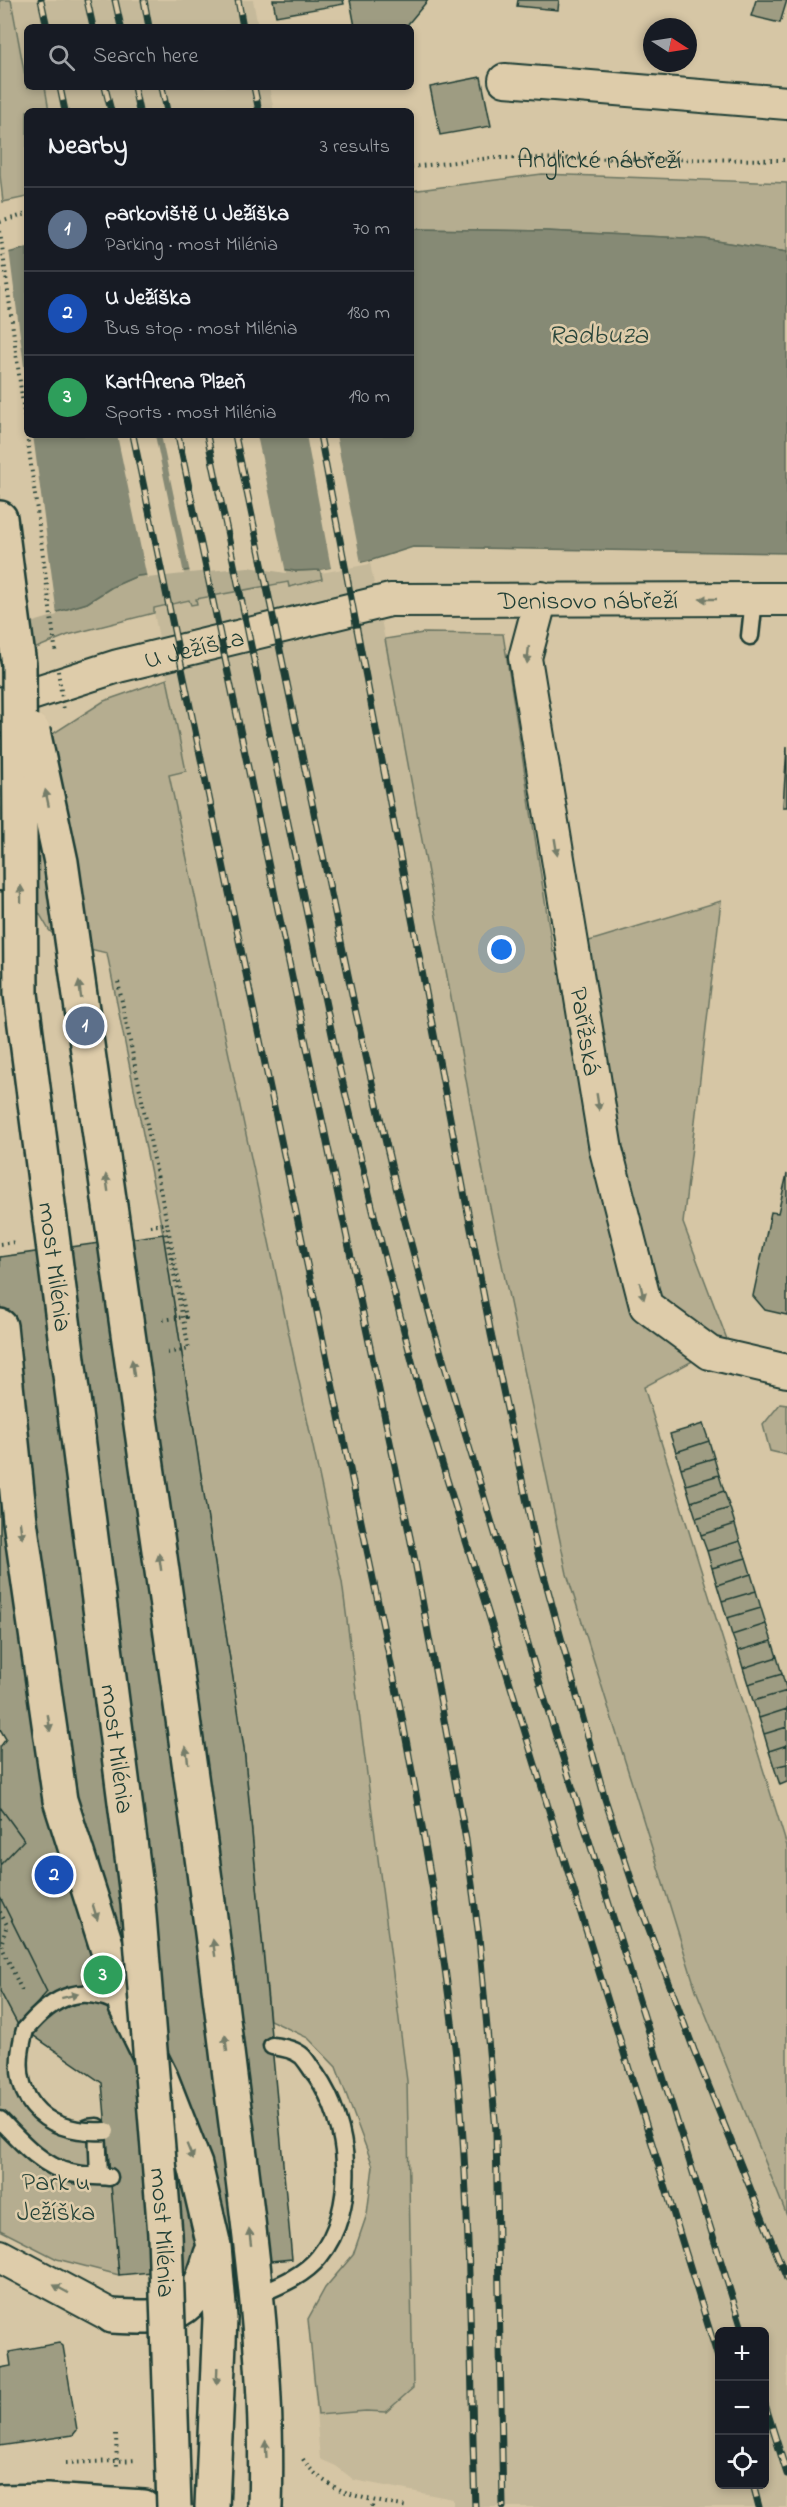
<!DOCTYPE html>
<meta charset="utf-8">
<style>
body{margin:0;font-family:"Indie Flower",sans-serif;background:#242831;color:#f1f3f6}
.controls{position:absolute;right:18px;bottom:18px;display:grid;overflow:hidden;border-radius:9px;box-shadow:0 3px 9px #0003}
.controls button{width:54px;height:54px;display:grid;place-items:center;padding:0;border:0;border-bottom:2px solid #363941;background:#171b24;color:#f1f3f6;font:30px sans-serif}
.compass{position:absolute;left:643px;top:18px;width:54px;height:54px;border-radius:50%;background:#171b24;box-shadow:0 3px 9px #0003;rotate:102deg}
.you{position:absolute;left:502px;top:950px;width:21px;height:21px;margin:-15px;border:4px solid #fff;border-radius:50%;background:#1a73e8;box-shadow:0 0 0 9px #1a73e833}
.badge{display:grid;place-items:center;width:39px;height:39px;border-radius:50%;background:#1a73e8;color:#fff;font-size:20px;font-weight:700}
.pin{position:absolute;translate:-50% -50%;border:3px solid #fff;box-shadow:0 2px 6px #0006}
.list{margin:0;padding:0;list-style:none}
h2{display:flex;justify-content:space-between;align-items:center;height:78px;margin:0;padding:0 24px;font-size:26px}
h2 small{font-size:20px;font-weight:400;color:#9ea1a6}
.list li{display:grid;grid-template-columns:39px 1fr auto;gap:18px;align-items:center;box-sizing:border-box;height:84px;padding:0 24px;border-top:2px solid #363941}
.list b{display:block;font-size:22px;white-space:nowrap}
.list p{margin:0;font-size:20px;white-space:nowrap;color:#9ea1a6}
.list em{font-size:20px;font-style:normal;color:#9ea1a6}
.icon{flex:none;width:33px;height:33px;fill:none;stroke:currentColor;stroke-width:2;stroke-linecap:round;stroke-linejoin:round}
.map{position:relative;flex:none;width:787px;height:2507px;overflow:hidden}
.search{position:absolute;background:#171b24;box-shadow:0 3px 9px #0003;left:24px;top:24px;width:390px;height:66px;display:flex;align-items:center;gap:15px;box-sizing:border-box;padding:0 21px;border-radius:9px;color:#9ea1a6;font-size:22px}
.panel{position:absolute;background:#171b24;box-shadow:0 3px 9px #0003;left:24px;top:108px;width:390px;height:330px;border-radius:9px}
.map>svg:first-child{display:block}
.built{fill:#c5b99a;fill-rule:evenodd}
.green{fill:#b5ad90;stroke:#6a7562;stroke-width:1.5}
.water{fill:#868a74;stroke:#5d6b5a;stroke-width:1.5}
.pier{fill:#d6c6a5}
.building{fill:#9e9c82;stroke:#1f3d34;stroke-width:1.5}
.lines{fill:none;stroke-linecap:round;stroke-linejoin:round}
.service-casing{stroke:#1f3d34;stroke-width:21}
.minor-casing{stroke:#1f3d34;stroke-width:36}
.secondary-casing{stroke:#1f3d34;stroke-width:38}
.primary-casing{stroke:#1f3d34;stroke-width:38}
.path{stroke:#1f3d34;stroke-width:4;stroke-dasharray:1.5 4.5;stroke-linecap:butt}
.service{stroke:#deccaa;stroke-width:16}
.minor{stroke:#deccaa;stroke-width:32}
.secondary{stroke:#deccaa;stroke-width:33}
.primary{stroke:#deccaa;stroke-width:33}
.rail-casing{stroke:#1f3d34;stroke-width:7}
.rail{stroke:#deccaa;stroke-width:4.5;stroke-dasharray:14;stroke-linecap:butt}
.service-bridge-casing{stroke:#1f3d34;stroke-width:21;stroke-linecap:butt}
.secondary-bridge-casing{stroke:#1f3d34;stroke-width:38;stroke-linecap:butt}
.path-bridge{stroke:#1f3d34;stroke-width:4;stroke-dasharray:1.5 4.5;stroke-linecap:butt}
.service-bridge{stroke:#deccaa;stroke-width:16}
.secondary-bridge{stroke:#deccaa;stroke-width:33}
.oneway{fill:#757d69}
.labels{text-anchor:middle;stroke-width:5;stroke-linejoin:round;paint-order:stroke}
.street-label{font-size:26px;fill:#1f3d34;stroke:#deccaa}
.park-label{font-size:26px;fill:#264339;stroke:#deccaa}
.water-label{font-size:27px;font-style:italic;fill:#29453a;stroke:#deccaa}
</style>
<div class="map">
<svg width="787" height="2507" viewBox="0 0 787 2507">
<rect width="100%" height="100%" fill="#d6c6a5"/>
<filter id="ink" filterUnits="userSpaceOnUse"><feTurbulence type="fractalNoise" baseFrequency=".0167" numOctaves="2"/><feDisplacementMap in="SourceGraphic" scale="12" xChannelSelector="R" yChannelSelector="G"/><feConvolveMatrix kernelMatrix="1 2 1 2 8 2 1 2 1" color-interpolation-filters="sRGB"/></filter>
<g filter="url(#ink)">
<!-- built -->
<path class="built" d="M11 0H253L258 27H27V85Z
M45 87H269L274 111H49Z
M345 435 402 727 787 2112V2507H453V2499L354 2480 336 2466 320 2459 308 2319 325 2288 353 2255 367 2214 373 2166 336 2067 111 729 174 713 153 608ZM720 2332H764V2484H720Z"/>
<!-- green -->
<path class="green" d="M0 0H11L27 87H45L49 111H27V197L3 202 0 175Z
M542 174 787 183V252L704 239 546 231 411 229V191Z
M248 564 295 571 320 570 322 579 289 587 288 582 196 599 197 604 191 605 189 600 154 608V613L68 635 0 663V629L87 603 112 587 137 576Z
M423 633 503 634 553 952 721 901 683 1223 728 1342 644 1387 787 1846V2216L696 1990 567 1574 486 1188 385 639Z
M167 679 186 771 169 775 342 1582 407 2081 413 2388 386 2412 366 2411 318 2415 308 2319 325 2288 353 2255 367 2214 373 2166 336 2067 308 2038 270 2020 244 1748 163 1234 107 953 61 942 49 930 34 904 38 757 54 733 104 701Z
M780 1404 787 1405V1455L770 1451 763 1425Z
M0 1991 18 2025C0 2088 39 2153 107 2137L119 2275 57 2259 0 2230Z"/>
<!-- water -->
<path class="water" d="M411 229 546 231 704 239 787 252V553L413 547 369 561 321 570 295 571 248 564 137 576 112 587 87 603 0 629V255L27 248V435H411Z"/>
<!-- pier -->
<path class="pier" d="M9 250 27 389V435H33L57 615 0 632V252Z
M117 435H155L184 574 147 578Z
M161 435H257L286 573 248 567 190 573Z
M306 435H336L361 563 369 561 370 564 321 573 320 570 331 568Z"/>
<!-- building -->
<path class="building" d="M273 0H343L344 4 276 16Z
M350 0H428L408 24 409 27H355Z
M518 0H559L558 10 517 6Z
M756 0H787L780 23 751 16Z
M481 77 491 126 440 135 430 87Z
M787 746V807H783Z
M787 1174V1315L765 1310 753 1296 771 1212 778 1213Z
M163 1234 244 1748 292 2259 119 2275 102 2083 18 2025 47 1992 0 1897V1865L24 1840 0 1807V1747L6 1739 0 1729V1257Z
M703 1424 709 1441 676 1452 670 1434Z
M709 1441 714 1458 681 1468 676 1452Z
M714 1458 719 1475 686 1485 681 1468Z
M719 1475 724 1491 691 1502 686 1485Z
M724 1491 730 1508 696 1518 691 1502Z
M730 1508 735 1524 701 1535 696 1518Z
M735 1524 740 1541 707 1551 701 1535Z
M740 1541 746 1558 712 1568 707 1551Z
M746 1558 751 1574 717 1585 712 1568Z
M751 1574 756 1591 722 1601 717 1585Z
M756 1591 761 1608 727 1618 722 1601Z
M761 1608 766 1624 732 1635 727 1618Z
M766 1624 772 1641 738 1651 732 1635Z
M772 1641 777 1657 743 1668 738 1651Z
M777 1657 782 1674 748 1684 743 1668Z
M782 1674 787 1691 753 1701 748 1684Z
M787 1691V1709L759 1718 753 1701Z
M787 1709V1727L764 1734 759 1718Z
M787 1727V1745L769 1751 764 1734Z
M787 1745V1764L774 1767 769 1751Z
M787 1764V1782L780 1785 774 1767Z
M0 1807 24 1840 0 1865Z
M0 1897 47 1992 18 2025 0 1991Z
M59 2343 63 2346 77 2430 73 2435 0 2446V2368L11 2366 9 2352Z"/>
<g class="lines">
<defs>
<path id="service" d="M750 636 754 599
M25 2030C54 1995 83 1982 124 2006
M0 2120C20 2141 43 2167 71 2173 83 2176 97 2176 109 2177
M87 2128 97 2127 99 2176
M257 2295C278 2286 304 2276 319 2257 359 2208 350 2123 316 2075 311 2069 307 2061 302 2056 294 2049 282 2047 272 2046"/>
<g id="minor">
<path d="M505 80 787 103"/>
<path id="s2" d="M541 598 525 658 606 1150 646 1306 710 1353 787 1371"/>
<path id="s3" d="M0 704 118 666 390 600 787 599"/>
<path d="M0 2256 112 2316"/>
</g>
<path id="secondary" d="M0 518 19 665
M0 909 15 968
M115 1241C153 1514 195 1787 228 2060 246 2208 270 2358 265 2507
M0 1326 20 1521 60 1800 126 2007 161 2078 195 2165 214 2246 220 2318 212 2507
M112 2316C174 2319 193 2319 211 2254"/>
<path id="primary" d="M0 2502 47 2501 144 2507"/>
</defs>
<!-- service casing -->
<use href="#service" class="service-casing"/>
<!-- minor casing -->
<use href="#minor" class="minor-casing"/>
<!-- secondary casing -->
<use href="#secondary" class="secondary-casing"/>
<!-- primary casing -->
<use href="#primary" class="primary-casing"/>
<!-- path -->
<g class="path">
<path id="s1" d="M411 167 491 158 787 160"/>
<path d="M0 222 27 214"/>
<path d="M0 231 27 435"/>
<path d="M118 982 143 1105"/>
<path d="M150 1226 164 1224 189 1349 167 1353"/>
<path d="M0 1244 17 1242"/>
<path d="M163 1320 176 1318"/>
<path d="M0 1818V1824"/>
<path d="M0 1912 7 1925 1 1945 23 1993"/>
<path d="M116 2434 117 2470"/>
<path d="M303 2459C326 2494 369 2500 408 2507"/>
<path d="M66 2463 137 2460"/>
<path d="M372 2507 373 2501"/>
</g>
<!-- service -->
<use href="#service" class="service"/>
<!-- minor -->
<use href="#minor" class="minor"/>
<!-- secondary -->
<use href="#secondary" class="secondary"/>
<!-- primary -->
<use href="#primary" class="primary"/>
<defs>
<path id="rail" d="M41 0 47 27
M87 0 93 27
M115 0 121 27
M144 0 149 27
M238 0 243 27
M60 87 65 111
M105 87 111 111
M134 87 139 111
M162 87 167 111
M254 87 259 111
M133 435 401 1712C424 1836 447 1959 459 2085 471 2225 470 2366 475 2507
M178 435 414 1556 466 1840 479 1937 496 2131 503 2507
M207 435 337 1058 376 1223 420 1392 720 2364
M235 435 356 1013 397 1191 432 1323 543 1694 743 2332
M320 435 491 1334 537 1550 605 1799 636 1894 694 2050 787 2279
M764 2401 787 2474
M753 2484 759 2507"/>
</defs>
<!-- rail casing -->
<use href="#rail" class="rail-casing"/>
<!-- rail -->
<use href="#rail" class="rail"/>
<defs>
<path id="service-bridge" d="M25 2030C6 2094 39 2135 106 2131"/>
<g id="secondary-bridge">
<path id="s4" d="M19 665 21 994 138 1903 165 2234 174 2507"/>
<path d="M33 731 61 862 115 1241"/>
</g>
</defs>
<!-- service-bridge casing -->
<use href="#service-bridge" class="service-bridge-casing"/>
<!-- secondary-bridge casing -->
<use href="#secondary-bridge" class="secondary-bridge-casing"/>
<!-- path-bridge -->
<path class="path-bridge" d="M27 435 56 654
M58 671 64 711
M143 1105 186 1317 176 1318"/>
<!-- service-bridge -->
<use href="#service-bridge" class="service-bridge"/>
<!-- secondary-bridge -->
<use href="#secondary-bridge" class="secondary-bridge"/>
</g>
<!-- one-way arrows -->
<defs><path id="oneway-solid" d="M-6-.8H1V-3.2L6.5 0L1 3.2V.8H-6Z" transform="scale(1.5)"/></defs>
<g class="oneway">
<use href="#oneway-solid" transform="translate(708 599) rotate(-180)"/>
<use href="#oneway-solid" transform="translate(528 655) rotate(96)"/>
<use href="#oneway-solid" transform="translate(47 798) rotate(-102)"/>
<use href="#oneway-solid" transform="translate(556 847) rotate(81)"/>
<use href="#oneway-solid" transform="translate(21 894) rotate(-90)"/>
<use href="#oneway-solid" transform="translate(80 990) rotate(-98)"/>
<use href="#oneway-solid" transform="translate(598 1102) rotate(81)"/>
<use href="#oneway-solid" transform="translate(107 1183) rotate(-98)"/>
<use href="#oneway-solid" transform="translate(642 1291) rotate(76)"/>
<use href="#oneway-solid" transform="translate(133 1368) rotate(-98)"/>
<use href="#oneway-solid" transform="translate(21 1530) rotate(82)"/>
<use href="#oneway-solid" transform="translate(160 1562) rotate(-98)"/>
<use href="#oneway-solid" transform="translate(49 1723) rotate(82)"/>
<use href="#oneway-solid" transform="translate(187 1755) rotate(-98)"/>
<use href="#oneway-solid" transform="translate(95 1912) rotate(73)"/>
<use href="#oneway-solid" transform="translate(214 1948) rotate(-98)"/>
<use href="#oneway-solid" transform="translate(70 1996) rotate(-14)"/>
<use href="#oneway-solid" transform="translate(226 2043) rotate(-97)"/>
<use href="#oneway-solid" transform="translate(190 2152) rotate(68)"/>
<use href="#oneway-solid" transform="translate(250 2237) rotate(-97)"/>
<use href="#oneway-solid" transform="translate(61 2289) rotate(-152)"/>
<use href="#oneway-solid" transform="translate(217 2376) rotate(92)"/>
<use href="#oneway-solid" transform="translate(266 2449) rotate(-93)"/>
</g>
</g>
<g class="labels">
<!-- street labels -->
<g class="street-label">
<text dy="9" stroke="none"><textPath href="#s1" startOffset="189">Anglické nábřeží</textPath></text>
<text dy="9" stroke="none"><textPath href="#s3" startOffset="602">Denisovo nábřeží</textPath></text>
<text dy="9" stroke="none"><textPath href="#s3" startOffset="202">U Ježíška</textPath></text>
<text dy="9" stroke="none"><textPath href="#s2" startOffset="440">Pařížská</textPath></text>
<text dy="9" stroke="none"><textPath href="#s4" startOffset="604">most Milénia</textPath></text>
<text dy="9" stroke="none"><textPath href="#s4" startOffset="1090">most Milénia</textPath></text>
<text dy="9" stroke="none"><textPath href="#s4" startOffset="1576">most Milénia</textPath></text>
</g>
<!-- park labels -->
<g class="park-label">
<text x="56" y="2190">Park u<tspan x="56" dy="30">Ježíška</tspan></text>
</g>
<!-- water labels -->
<g class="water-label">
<text x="598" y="343">Radbuza</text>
</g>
</g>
</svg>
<div class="controls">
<button>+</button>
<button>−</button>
<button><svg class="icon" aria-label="locate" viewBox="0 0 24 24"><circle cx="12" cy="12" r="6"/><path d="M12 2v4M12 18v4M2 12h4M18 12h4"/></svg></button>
</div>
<svg class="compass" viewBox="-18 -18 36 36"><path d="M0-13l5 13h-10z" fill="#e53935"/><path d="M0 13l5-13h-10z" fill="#9ea1a6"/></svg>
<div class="you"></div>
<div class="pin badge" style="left:85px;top:1026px;background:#5c6f8a">1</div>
<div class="pin badge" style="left:54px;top:1875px;background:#1a4fb4">2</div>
<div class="pin badge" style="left:103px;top:1975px;background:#2e9e5b">3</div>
<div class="search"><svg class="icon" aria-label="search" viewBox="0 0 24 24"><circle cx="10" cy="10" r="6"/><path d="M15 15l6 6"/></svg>Search here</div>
<section class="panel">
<h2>Nearby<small>3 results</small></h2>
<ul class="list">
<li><span class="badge" style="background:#5c6f8a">1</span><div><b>parkoviště U Ježíška</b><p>Parking · most Milénia</p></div><em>70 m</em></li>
<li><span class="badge" style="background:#1a4fb4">2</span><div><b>U Ježíška</b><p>Bus stop · most Milénia</p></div><em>180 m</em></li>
<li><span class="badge" style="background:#2e9e5b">3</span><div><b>KartArena Plzeň</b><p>Sports · most Milénia</p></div><em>190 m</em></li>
</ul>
</section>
</div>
